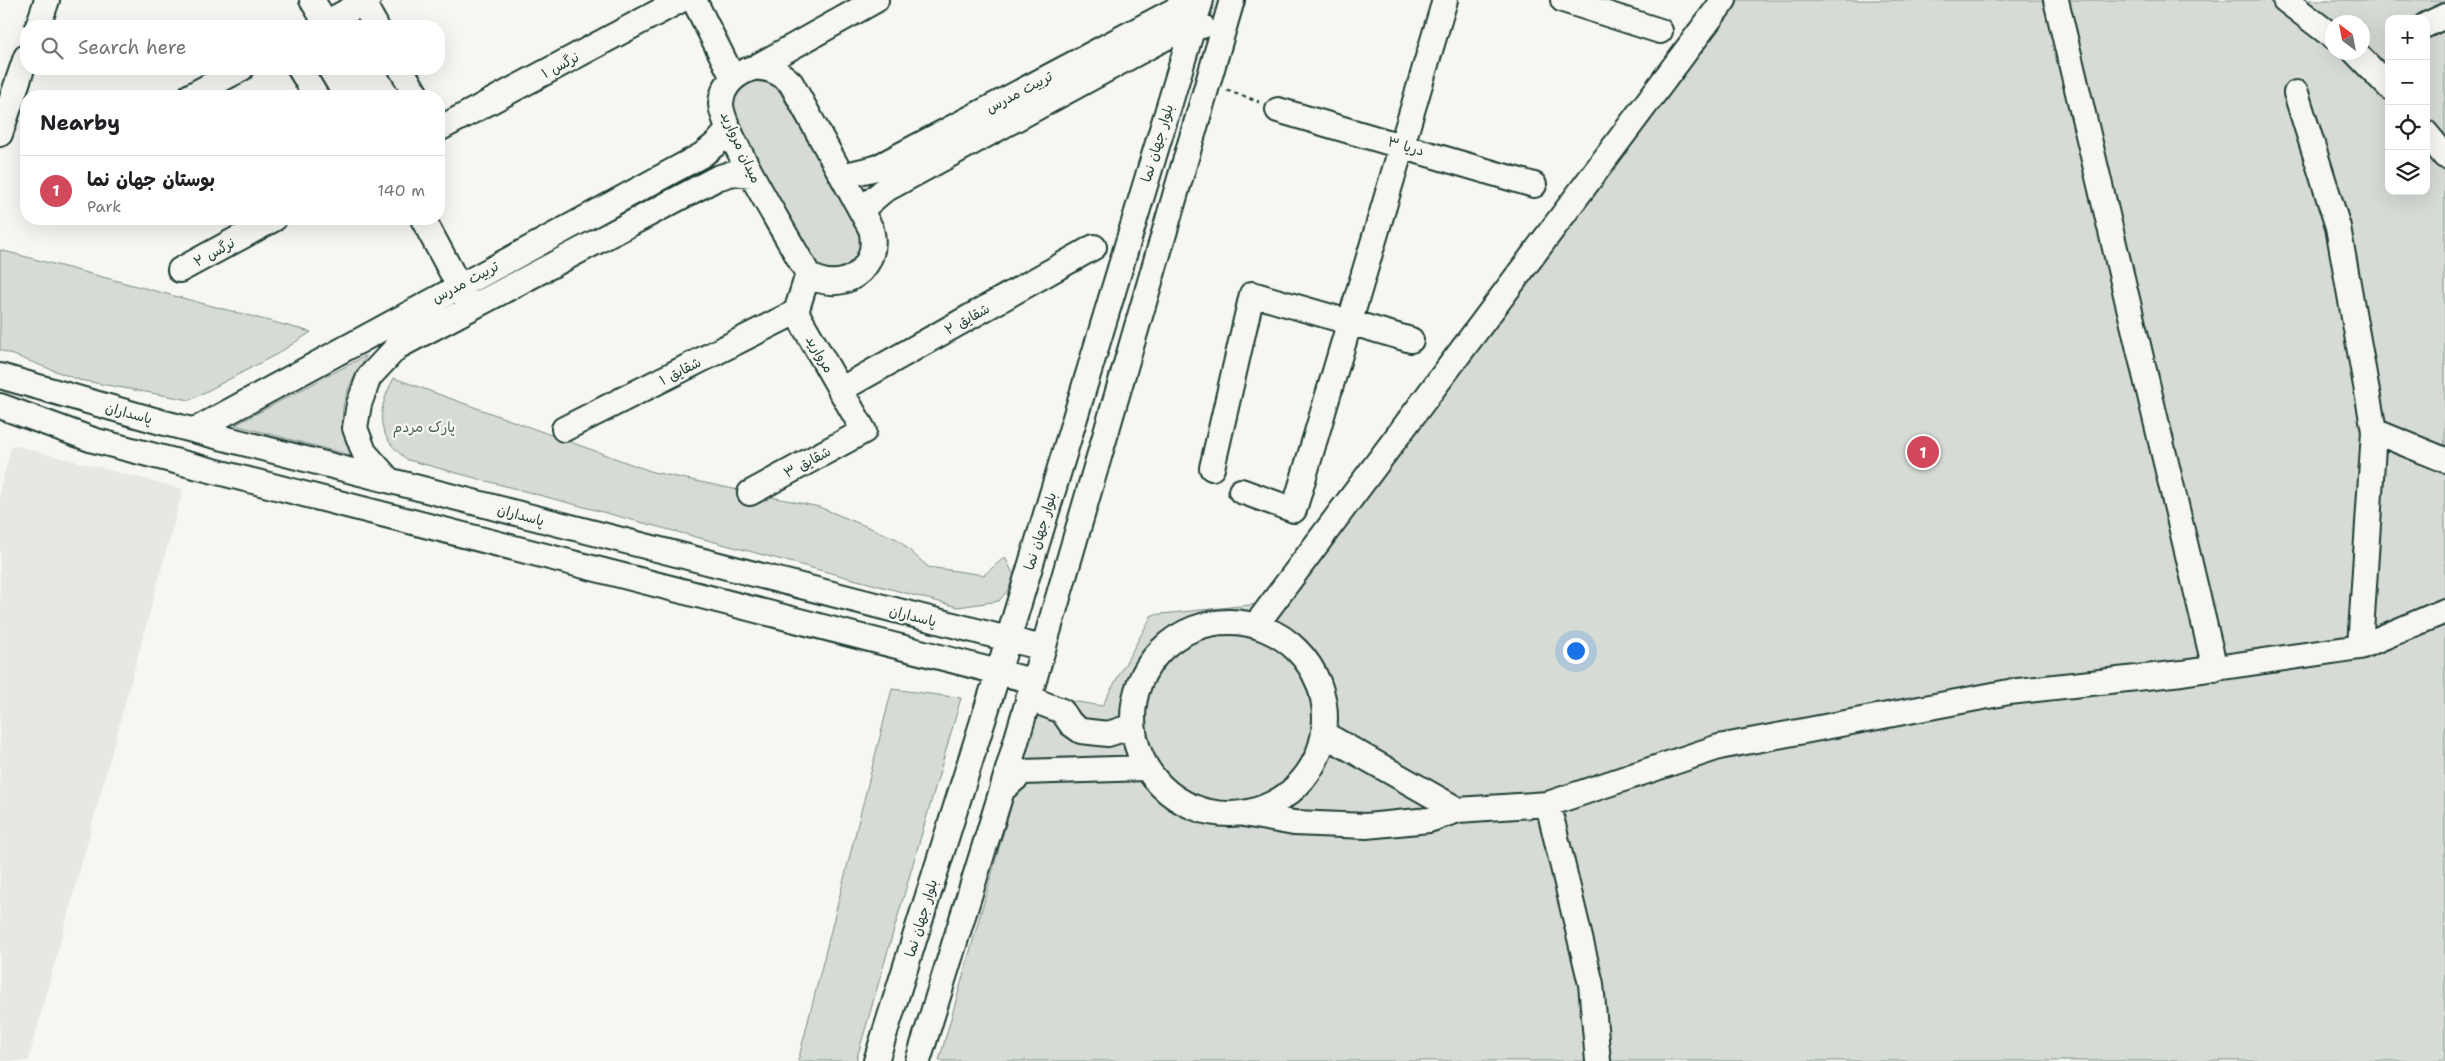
<!DOCTYPE html>
<html lang="en">
<head>
<meta charset="utf-8">
<style>
  :root { --surface:#fff; --page:#f2f2f2; --text:#202124; --muted:#757577; --line:#e0e0e0; --accent:#d1495b }
  body { margin:0; font-family:"Shantell Sans","Playpen Sans Arabic",sans-serif; background:var(--page); color:var(--text) }
  .controls { position:absolute; right:15px; top:15px; display:grid; overflow:hidden; border-radius:10px; box-shadow:0 5px 20px #0002 }
  .controls button { width:45px; height:45px; display:grid; place-items:center; padding:0; border:0; border-bottom:1px solid var(--line); background:var(--surface); color:var(--text); font:25px sans-serif }
  .compass { position:absolute; left:2325px; top:15px; width:45px; height:45px; border-radius:50%; background:var(--surface); box-shadow:0 5px 20px #0002; rotate:328deg }
  .you { position:absolute; left:1575px; top:650px; width:18px; height:18px; margin:-12px; border:4px solid #fff; border-radius:50%; background:#1a73e8; box-shadow:0 0 0 8px #1a73e833 }
  .badge { display:grid; place-items:center; width:32px; height:32px; border-radius:50%; background:var(--accent); color:#fff; font-size:16px; font-weight:700 }
  .pin { position:absolute; translate:-50% -50%; border:2px solid #fff; box-shadow:0 1px 5px #0006 }
  .list { margin:0; padding:0; list-style:none }
  h2 { display:flex; justify-content:space-between; align-items:center; height:65px; margin:0; padding:0 20px; font-size:21px }
  h2 small { font-size:16px; font-weight:400; color:var(--muted) }
  .list li { display:grid; grid-template-columns:32px 1fr auto; gap:15px; align-items:center; box-sizing:border-box; height:70px; padding:0 20px; border-top:1px solid var(--line) }
  .list b { display:block; font-size:19px; white-space:nowrap }
  .list p { margin:0; font-size:16px; white-space:nowrap; color:var(--muted) }
  .list em { font-size:16px; font-style:normal; color:var(--muted) }
  .icon { flex:none; width:28px; height:28px; fill:none; stroke:currentColor; stroke-width:2; stroke-linecap:round; stroke-linejoin:round }
  .map { position:relative; flex:none; width:2445px; height:1061px; overflow:hidden }
  .search { position:absolute; background:var(--surface); box-shadow:0 5px 20px #0002; left:20px; top:20px; width:425px; height:55px; display:flex; align-items:center; gap:12px; box-sizing:border-box; padding:0 18px; border-radius:20px; color:var(--muted); font-size:19px }
  .panel { position:absolute; background:var(--surface); box-shadow:0 5px 20px #0002; left:20px; top:90px; width:425px; height:135px; border-radius:20px }
  .map>svg:first-child { display:block }
  .built { fill:#e6e8e4 }
  .green { fill:#d6dbd6; stroke:#7a8c85; fill-rule:evenodd }
  .lines { fill:none; stroke-linecap:round; stroke-linejoin:round }
  .minor-casing { stroke:#1f3d34; stroke-width:28 }
  .path { stroke:#1f3d34; stroke-width:3; stroke-dasharray:4 4; stroke-linecap:butt }
  .minor { stroke:#f6f6f2; stroke-width:24 }
  .labels { text-anchor:middle; stroke-width:4.5; stroke-linejoin:round; paint-order:stroke }
  .street-label { font-size:14px; fill:#1f3d34; stroke:#f6f6f2 }
  .park-label { font-size:14px; fill:#445d54; stroke:#f6f6f2 }
</style>
</head>
<body>
<div class="map">
<svg width="2445" height="1061" viewBox="0 0 2445 1061">
  <rect width="100%" height="100%" fill="#f6f6f2"/>
  <filter id="ink" filterUnits="userSpaceOnUse"><feTurbulence type="fractalNoise" baseFrequency=".02" numOctaves="2"/><feDisplacementMap in="SourceGraphic" scale="10" xChannelSelector="R" yChannelSelector="G"/><feConvolveMatrix kernelMatrix="1 2 1 2 8 2 1 2 1" color-interpolation-filters="sRGB"/></filter>
  <g filter="url(#ink)">
    <path class="built" d="M 12,445 L 183,489 L 28,1061 L 0,1061 L 0,489 Z"/>
    <path class="green" d="M 1734,0 L 2445,0 L 2445,1061 L 939,1061 L 1042,696 L 1102,706 L 1152,615 L 1288,601 L 1514,303 ZM 2389,19 L 2426,19 L 2426,191 L 2389,191 ZM 2332,22 L 2362,22 L 2362,52 L 2332,52 Z
      M 752,81 L 770,83 L 778,89 L 860,234 C 867,261 833,281 813,262 L 740,128 C 729,106 728,94 752,81 Z
      M 0,250 L 311,332 L 277,354 L 190,400 L 79,380 L 0,350 Z
      M 367,355 C 345,391 332,414 353,456 L 235,425 Z
      M 394,378 L 653,472 L 819,507 L 897,539 L 928,567 L 984,575 L 1005,557 L 1016,580 L 999,601 L 958,607 L 408,460 C 375,436 376,412 394,378 Z
      M 892,689 L 961,698 L 856,1061 L 798,1061 Z"/>
    <g class="lines">
      <g class="minor-casing">
        <path id="minor" d="M 312,0 L 326,23
          M 694,0 L 733,78
          M 1563,0 L 1660,31
          M 2056,0 L 2215,669
          M 2285,0 L 2332,36
          M 363,3 L 376,26
          M 2426,25 L 2445,16
          M 38,26 L 47,0
          M 320,26 L 368,0
          M 2355,52 L 2389,87
          M 756,67 C 771,69 780,72 791,83 L 871,229 C 882,269 840,297 808,274 C 792,244 720,129 721,103 C 723,82 739,72 756,67 Z
          M 756,67 L 876,0
          M 300,69 L 316,96
          M 401,69 L 417,96
          M 2296,93 L 2338,227 L 2374,431 L 2360,647
          M 190,96 L 241,69
          M 1278,110 L 1534,185
          M 439,129 L 681,0
          M 2426,133 L 2445,156
          M 0,134 L 26,57
          M 842,176 L 876,168 L 1194,0
          M 861,210 L 883,191 L 1159,41 L 1194,23 L 1202,26
          M 423,219 L 466,299
          M 180,270 L 274,219
          M 0,376 L 161,422 L 1043,648
          M 840,390 L 1094,247
          M 0,406 L 93,440 L 1033,681
          M 564,429 L 796,312
          M 195,430 L 702,155 L 717,143 L 729,129
          M 2374,431 L 2445,460
          M 1212,468 L 1252,294 L 1411,340
          M 388,479 L 364,452 L 355,428 L 359,404 L 369,377 L 397,347 L 717,178 L 733,173 L 752,175
          M 1241,491 L 1294,510 L 1445,0
          M 750,493 L 864,431 L 796,312 L 808,274
          M1133 718a96 96 0 1 1 192 0a96 96 0 1 1-192 0Z
          M 1256,625 L 1724,0
          M 1028,698 L 1062,711 L 1071,724 L 1081,731 L 1108,734 L 1133,726
          M 1324,734 L 1458,810
          M 1002,790 L 1023,772 L 1146,768
          M 1548,804 L 1591,984 L 1598,1061
          M 1244,814 L 1294,823 L 1366,826 L 1429,820 L 1458,810 L 1548,804 L 1719,747 L 2009,692 L 2182,673 L 2360,647 L 2445,611
          M 876,1061 L 998,673 L 1201,0
          M 918,1061 L 1002,790 L 1232,0"/>
      </g>
      <path class="path" d="M 1227,90 L 1259,102"/>
      <use href="#minor" class="minor"/>
    </g>
  </g>
  <g class="labels">
    <g class="street-label">
      <text transform="translate(560 65) rotate(-28)" y="5">نرگس ۱</text>
      <text transform="translate(1019 92) rotate(-28)" y="5">تربیت مدرس</text>
      <text transform="translate(1157 143) rotate(-73)" y="5">بلوار جهان نما</text>
      <text transform="translate(1406 146) rotate(16)" y="5">دریا ۳</text>
      <text transform="translate(741 147) rotate(65)" y="5">میدان مروارید</text>
      <text transform="translate(214 252) rotate(-29)" y="5">نرگس ۲</text>
      <text transform="translate(465 282) rotate(-28)" y="5">تربیت مدرس</text>
      <text transform="translate(967 319) rotate(-29)" y="5">شقایق ۲</text>
      <text transform="translate(820 354) rotate(60)" y="5">مروارید</text>
      <text transform="translate(680 371) rotate(-27)" y="5">شقایق ۱</text>
      <text transform="translate(129 413) rotate(15)" y="5">پاسداران</text>
      <text transform="translate(807 462) rotate(-28)" y="5">شقایق ۳</text>
      <text transform="translate(521 515) rotate(15)" y="5">پاسداران</text>
      <text transform="translate(1040 531) rotate(-73)" y="5">بلوار جهان نما</text>
      <text transform="translate(913 616) rotate(14)" y="5">پاسداران</text>
      <text transform="translate(921 918) rotate(-73)" y="5">بلوار جهان نما</text>
    </g>
    <g class="park-label">
      <text x="424" y="432">پارک مردم</text>
    </g>
  </g>
</svg>
<div class="controls">
<button>+</button>
<button>−</button>
<button><svg class="icon" aria-label="locate" viewBox="0 0 24 24"><circle cx="12" cy="12" r="6"/><path d="M12 2v4M12 18v4M2 12h4M18 12h4"/></svg></button>
<button><svg class="icon" aria-label="layers" viewBox="0 0 24 24"><path d="M12 4l9 5-9 5-9-5zM3 14l9 5 9-5"/></svg></button>
</div>
<svg class="compass" viewBox="-18 -18 36 36"><path d="M0-13l5 13h-10z" fill="#e53935"/><path d="M0 13l5-13h-10z" fill="#757577"/></svg>
<div class="you"></div>
<div class="pin badge" style="left:1923px;top:452px">1</div>
<div class="search"><svg class="icon" aria-label="search" viewBox="0 0 24 24"><circle cx="10" cy="10" r="6"/><path d="M15 15l6 6"/></svg>Search here</div>
<section class="panel">
<h2>Nearby<small></small></h2>
<ul class="list">
<li><span class="badge">1</span><div><b>بوستان جهان نما</b><p>Park</p></div><em>140 m</em></li>
</ul>
</section>
</div>
</body>
</html>
